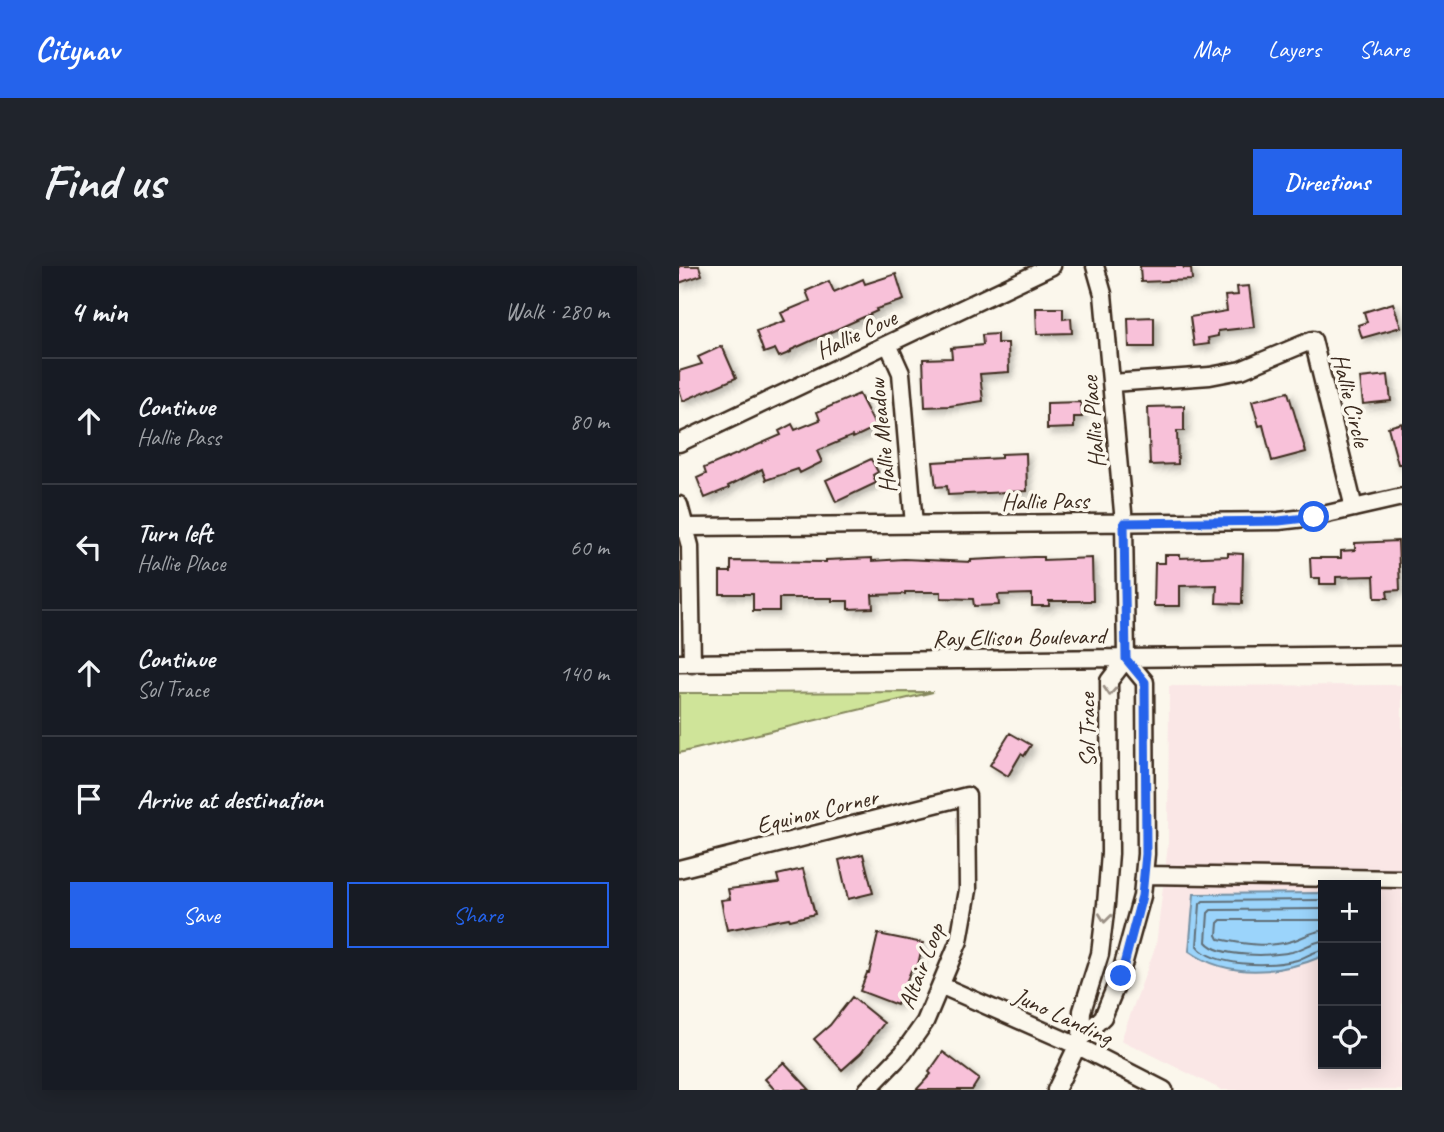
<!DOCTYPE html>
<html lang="en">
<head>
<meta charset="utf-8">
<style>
  :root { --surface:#171b24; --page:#20242c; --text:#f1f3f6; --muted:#9ea1a6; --line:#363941; --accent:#2563eb }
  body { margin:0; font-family:Caveat,sans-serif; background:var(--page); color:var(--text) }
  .controls { position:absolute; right:21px; bottom:21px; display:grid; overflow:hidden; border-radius:0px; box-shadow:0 4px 18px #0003 }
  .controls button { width:63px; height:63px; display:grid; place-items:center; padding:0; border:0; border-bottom:2px solid var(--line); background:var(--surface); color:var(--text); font:35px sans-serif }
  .stop { position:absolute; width:21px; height:21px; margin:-16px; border:5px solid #2563eb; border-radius:50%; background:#fff }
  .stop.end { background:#2563eb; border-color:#fff; box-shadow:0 2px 7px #0008 }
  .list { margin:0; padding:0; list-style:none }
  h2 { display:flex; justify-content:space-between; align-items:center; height:91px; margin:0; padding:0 28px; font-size:30px }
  h2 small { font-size:23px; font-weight:400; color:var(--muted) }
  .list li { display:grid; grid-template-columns:46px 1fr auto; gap:21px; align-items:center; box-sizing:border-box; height:126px; padding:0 28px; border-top:2px solid var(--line) }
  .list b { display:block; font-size:26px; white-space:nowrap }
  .list p { margin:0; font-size:23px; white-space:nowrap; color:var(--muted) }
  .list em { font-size:23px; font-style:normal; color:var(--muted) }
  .actions { display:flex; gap:14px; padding:21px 28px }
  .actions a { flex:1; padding:16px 0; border:2px solid var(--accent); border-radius:0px; text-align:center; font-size:24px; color:var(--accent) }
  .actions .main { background:var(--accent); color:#fff }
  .icon { flex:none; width:38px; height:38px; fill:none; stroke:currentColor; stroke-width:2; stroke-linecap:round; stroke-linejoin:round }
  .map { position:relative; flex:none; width:723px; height:824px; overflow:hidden; border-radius:0px }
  header { display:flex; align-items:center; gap:42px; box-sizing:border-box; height:98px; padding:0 35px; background:var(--accent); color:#fff }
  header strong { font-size:33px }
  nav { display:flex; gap:38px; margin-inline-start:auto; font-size:24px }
  .intro { display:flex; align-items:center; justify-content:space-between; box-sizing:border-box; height:168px; padding:0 42px }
  h1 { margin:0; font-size:49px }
  .button { padding:18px 32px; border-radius:0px; background:var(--accent); color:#fff; font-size:24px; font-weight:700 }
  main { display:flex; gap:42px; padding:0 42px }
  aside { flex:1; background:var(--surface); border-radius:0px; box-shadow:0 4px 18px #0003 }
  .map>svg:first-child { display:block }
  .built { fill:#fae7e6; fill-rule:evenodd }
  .green { fill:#cfe499; stroke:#85875c; stroke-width:2 }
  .water { fill:#9bd4fb; stroke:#7590a3; stroke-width:2 }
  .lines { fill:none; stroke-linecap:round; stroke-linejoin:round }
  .shore { stroke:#616e76; stroke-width:2 }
  .building { fill:#f8c1d9; stroke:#3b2a1e; stroke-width:2; filter:url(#shadow) }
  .minor-casing { stroke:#3b2a1e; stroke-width:21 }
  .minor { stroke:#fbf7ec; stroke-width:16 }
  .oneway { stroke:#9b9085 }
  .route { stroke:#2563eb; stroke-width:9 }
  .labels { text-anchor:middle; stroke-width:7; stroke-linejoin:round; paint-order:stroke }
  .street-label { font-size:24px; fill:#3b2a1e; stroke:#fbf7ec }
</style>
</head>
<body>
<header>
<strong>Citynav</strong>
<nav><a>Map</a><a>Layers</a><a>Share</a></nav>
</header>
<div class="intro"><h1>Find us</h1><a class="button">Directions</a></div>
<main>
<aside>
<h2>4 min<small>Walk · 280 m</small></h2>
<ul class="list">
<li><svg class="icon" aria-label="ahead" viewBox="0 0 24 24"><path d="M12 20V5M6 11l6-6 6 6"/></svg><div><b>Continue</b><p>Hallie Pass</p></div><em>80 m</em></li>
<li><svg class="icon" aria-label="left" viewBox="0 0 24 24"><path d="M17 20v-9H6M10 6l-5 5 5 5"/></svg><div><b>Turn left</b><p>Hallie Place</p></div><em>60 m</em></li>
<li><svg class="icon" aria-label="ahead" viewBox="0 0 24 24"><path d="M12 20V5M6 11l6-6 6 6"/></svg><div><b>Continue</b><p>Sol Trace</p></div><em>140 m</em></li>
<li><svg class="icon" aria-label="arrive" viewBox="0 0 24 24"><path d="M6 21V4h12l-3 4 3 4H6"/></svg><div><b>Arrive at destination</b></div></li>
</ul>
<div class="actions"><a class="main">Save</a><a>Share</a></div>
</aside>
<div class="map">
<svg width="723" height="824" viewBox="0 0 723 824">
  <defs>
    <filter id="shadow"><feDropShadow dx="4" dy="4" stdDeviation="3.5" flood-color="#0004"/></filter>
  </defs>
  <rect width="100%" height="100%" fill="#fbf7ec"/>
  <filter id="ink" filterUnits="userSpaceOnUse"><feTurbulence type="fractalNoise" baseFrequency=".0143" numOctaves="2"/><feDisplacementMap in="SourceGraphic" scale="14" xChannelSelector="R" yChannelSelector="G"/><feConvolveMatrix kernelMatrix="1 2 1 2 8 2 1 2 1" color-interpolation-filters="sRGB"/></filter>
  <g filter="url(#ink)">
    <path class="built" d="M 723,419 L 723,824 L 543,824 L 442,774 L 477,679 L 489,579 L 490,420 ZM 644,619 L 697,619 L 697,798 L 644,798 Z"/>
    <path class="green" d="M 254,426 L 0,487 L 0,427 Z"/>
    <path class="water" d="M 644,627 L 644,690 C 602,708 549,713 510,685 L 515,628 Z"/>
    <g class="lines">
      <path class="shore" d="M 644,634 L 524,635 L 521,638 L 518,680 C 534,701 594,701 618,694 C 627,691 635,685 644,684
        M 644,643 L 532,644 L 529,647 L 527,676 C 540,692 593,690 613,686 C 624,683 633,676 644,675
        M 644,654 L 542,654 L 539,657 L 538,669 L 540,673 C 564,678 589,682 613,675 C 624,672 632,665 644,665"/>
    </g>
    <path class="building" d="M 0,0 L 20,0 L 23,9 L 0,17 Z
      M 461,0 L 504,0 L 505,2 L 512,2 L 513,14 L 462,16 Z
      M 217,8 L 225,34 L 197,43 L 198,45 L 112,84 L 112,86 L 100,91 L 96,83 L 85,87 L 77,65 L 106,55 L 102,47 L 131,35 L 127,25 L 150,15 L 155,26 L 184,13 L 186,18 Z
      M 570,20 L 575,61 L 539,65 L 539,70 L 529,72 L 530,78 L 515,80 L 511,51 L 548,45 L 546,30 L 559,29 L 558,21 Z
      M 714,37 L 722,61 L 683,72 L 679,59 L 688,56 L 685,46 Z
      M 357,42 L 384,42 L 384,53 L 392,52 L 393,67 L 358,68 Z
      M 475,51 L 475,81 L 450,81 L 449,52 Z
      M 318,68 L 318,77 L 329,77 L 330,106 L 301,108 L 304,135 L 271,140 L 246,141 L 244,93 L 273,92 L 272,82 L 304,79 L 303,69 Z
      M 43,80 L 57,112 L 4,135 L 0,123 L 0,105 L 23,98 L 19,91 Z
      M 709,109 L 712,135 L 684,138 L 681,112 Z
      M 609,126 L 627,186 L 593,195 L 584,159 L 580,160 L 573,135 Z
      M 180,128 L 197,161 L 174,172 L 173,170 L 138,185 L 143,196 L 121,207 L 119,203 L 87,214 L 83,203 L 49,220 L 50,222 L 26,232 L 18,212 L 27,208 L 25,202 L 102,169 L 100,165 L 113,158 L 116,164 L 141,154 L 138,146 Z
      M 402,136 L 403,151 L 395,151 L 395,162 L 368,163 L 368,137 Z
      M 505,140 L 505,165 L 498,165 L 499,198 L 471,199 L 469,141 Z
      M 723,157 L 723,198 L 719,198 L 709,161 Z
      M 347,187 L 348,225 L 269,229 L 268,220 L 257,221 L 254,196 L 322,192 L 322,188 Z
      M 192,193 L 199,206 L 194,209 L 197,217 L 157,236 L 147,214 Z
      M 719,275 L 721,324 L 708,325 L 709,332 L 696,332 L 695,310 L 657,311 L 657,318 L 641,318 L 641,312 L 632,312 L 631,292 L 662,292 L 662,285 L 676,284 L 676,277 Z
      M 549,287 L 564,288 L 563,338 L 537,337 L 538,319 L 501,320 L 501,340 L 475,340 L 476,297 L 486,297 L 486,289 L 501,289 L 501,292 L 549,290 Z
      M 354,291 L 364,291 L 364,294 L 413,292 L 414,335 L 370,335 L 370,340 L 353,340 L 353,328 L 319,329 L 320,339 L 295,340 L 294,333 L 262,332 L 262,326 L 226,326 L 226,328 L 193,329 L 194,342 L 169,343 L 169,335 L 153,335 L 153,332 L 100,332 L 100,345 L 74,345 L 74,328 L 41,328 L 41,306 L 52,306 L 52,295 L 147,296 L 147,294 L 193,292 L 193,295 L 225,293 L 292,296 L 292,294 Z
      M 331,467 L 352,479 L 345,490 L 342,488 L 329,510 L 311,499 Z
      M 184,588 L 194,627 L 169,633 L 160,594 Z
      M 124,603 L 136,648 L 111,654 L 110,652 L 48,664 L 42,634 L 51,633 L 49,623 L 100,617 L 98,609 Z
      M 199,668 L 244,677 L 238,703 L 233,702 L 218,739 L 181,725 L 188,707 L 190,707 Z
      M 173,731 L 205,757 L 182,787 L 163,804 L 135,773 L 151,759 Z
      M 264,786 L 300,813 L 293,824 L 237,824 L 252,808 L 250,806 Z
      M 105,796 L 131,824 L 96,824 L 86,813 Z"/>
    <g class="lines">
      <g class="minor-casing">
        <path id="minor" d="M 416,0 L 424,28 L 445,257 L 447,393
          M 209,78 L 222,107 L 235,259
          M 433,117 L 531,110 L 562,104 L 634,74 L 675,242
          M 0,177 L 373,0
          M 0,239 L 11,280 L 13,398
          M 8,261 L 600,255 L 635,251 L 723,231
          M 0,397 L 723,389
          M 0,603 L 288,530 L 289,624 L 280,675 L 246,756 L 224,787 L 188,824
          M 465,609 L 723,613
          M 263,720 L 399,780 L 485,824
          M 377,824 L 402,772 L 424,751 L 441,710 L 463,630 L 467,588 L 466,416 L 447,393 L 430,415 L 431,587 L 427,638 L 421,688 L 403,745 L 402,772"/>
      </g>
      <use href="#minor" class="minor"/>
    </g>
    <defs><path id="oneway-chevron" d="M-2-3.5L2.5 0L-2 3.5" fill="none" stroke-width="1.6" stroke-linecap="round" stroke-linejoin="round" transform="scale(1.75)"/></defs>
    <g class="oneway">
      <use href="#oneway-chevron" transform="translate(431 425) rotate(93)"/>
      <use href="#oneway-chevron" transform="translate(426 652) rotate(97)"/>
    </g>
  </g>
  <g class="lines" filter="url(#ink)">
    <path class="route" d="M 442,710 L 463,630 L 467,588 L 466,416 L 447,393 L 445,257 L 600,255 L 635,251"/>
  </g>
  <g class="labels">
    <g class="street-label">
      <text transform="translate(177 68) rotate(-25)" y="8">Hallie Cove</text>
      <text transform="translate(672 134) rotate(76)" y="8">Hallie Circle</text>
      <text transform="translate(414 156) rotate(-95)" y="8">Hallie Place</text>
      <text transform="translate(203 170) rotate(-96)" y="8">Hallie Meadow</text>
      <text transform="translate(366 235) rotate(-1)" y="8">Hallie Pass</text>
      <text transform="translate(340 371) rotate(-1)" y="8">Ray Ellison Boulevard</text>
      <text transform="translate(408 464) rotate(-91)" y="8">Sol Trace</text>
      <text transform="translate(138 545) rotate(-14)" y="8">Equinox Corner</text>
      <text transform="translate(242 700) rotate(-69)" y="8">Altair Loop</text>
      <text transform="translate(384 750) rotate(25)" y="8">Juno Landing</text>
    </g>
  </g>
</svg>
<div class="controls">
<button>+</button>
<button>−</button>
<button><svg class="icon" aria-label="locate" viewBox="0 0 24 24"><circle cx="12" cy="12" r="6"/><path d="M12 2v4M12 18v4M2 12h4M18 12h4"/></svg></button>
</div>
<div class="stop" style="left:635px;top:251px"></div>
<div class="stop end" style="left:442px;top:710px"></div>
</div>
</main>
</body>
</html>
